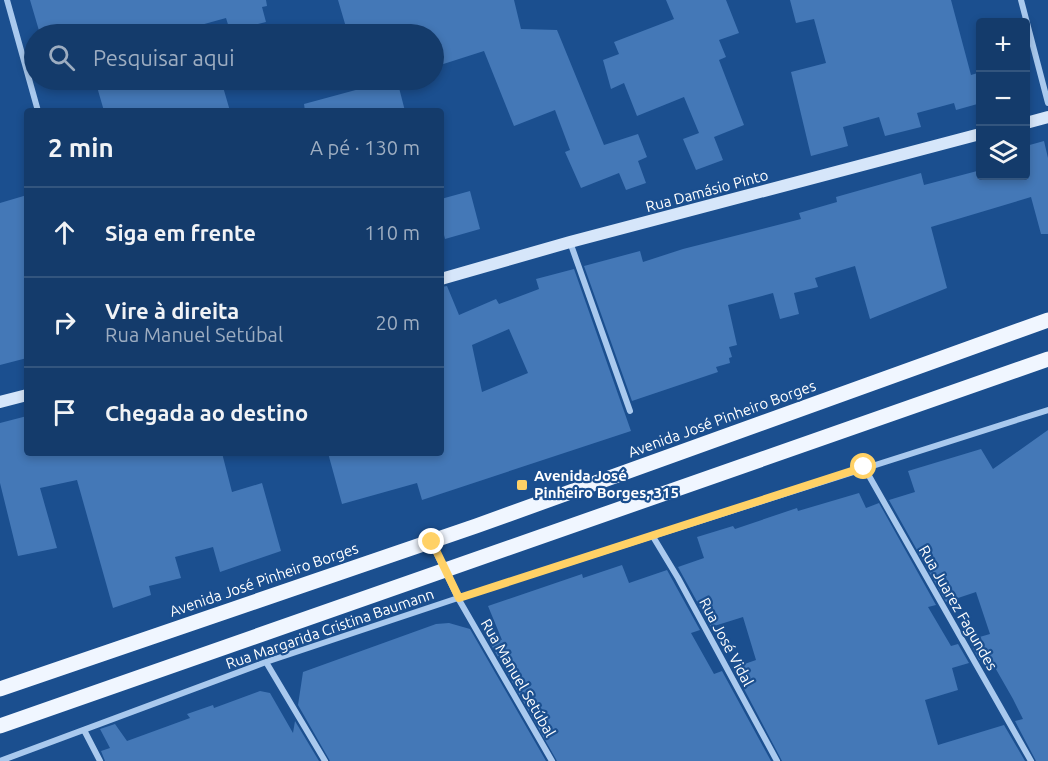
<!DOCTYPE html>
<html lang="pt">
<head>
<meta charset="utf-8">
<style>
  :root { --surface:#143b6b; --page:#214673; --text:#f1f3f6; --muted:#9dadc1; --line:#33557e }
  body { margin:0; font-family:Ubuntu,sans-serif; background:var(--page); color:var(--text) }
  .controls { position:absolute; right:18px; top:18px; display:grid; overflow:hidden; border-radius:6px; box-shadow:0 3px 9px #0003 }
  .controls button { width:54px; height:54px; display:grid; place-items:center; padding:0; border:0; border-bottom:2px solid var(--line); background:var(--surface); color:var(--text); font:30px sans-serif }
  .stop { position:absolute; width:18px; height:18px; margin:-14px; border:4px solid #ffd166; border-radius:50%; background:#fff }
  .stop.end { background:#ffd166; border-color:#fff; box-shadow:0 2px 6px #0008 }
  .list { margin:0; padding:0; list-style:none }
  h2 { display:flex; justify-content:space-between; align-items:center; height:78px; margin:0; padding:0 24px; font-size:26px }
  h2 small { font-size:20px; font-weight:400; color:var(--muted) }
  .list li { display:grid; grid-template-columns:39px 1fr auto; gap:18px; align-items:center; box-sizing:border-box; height:90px; padding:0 24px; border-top:2px solid var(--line) }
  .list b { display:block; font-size:22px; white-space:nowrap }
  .list p { margin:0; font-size:20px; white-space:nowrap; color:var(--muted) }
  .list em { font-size:20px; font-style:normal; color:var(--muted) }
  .icon { flex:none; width:33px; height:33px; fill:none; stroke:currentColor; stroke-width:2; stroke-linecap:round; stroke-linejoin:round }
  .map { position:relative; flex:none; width:1048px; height:761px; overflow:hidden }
  .search { position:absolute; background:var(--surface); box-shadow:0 3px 9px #0003; left:24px; top:24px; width:420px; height:66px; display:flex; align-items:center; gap:15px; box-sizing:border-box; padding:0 21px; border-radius:33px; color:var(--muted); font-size:22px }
  .panel { position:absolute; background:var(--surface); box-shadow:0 3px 9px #0003; left:24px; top:108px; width:420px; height:348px; border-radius:6px }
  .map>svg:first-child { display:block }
  .building { fill:#4478b7; fill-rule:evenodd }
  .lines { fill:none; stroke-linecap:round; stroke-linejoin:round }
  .street { stroke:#a9c9ee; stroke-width:6 }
  .secondary { stroke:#d6e6fa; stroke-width:12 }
  .primary { stroke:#f0f6ff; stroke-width:15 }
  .route { stroke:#ffd166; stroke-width:8 }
  .poi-dot { fill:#ffd166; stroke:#1b4f8f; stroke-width:2 }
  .labels { text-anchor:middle; stroke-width:4.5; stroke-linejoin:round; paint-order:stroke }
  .street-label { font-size:15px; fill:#fff; stroke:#1b4f8f }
  .poi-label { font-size:15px; font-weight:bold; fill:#fff; stroke:#1b4f8f; text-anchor:start }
</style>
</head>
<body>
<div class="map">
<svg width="1048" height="761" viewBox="0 0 1048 761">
  <rect width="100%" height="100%" fill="#1b4f8f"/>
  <path class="building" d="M 30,0 L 266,0 L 267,6 L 262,7 L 266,22 L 230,31 L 226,18 L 190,28 L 191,34 L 40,34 Z
    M 338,0 L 514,0 L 521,29 L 557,30 L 604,145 L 638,134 L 647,157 L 638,161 L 646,183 L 626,190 L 619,173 L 581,188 L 565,152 L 570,150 L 555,110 L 514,126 L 484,51 L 434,67 L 434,34 L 348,34 Z
    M 666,0 L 726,0 L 739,33 L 719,40 L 726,57 L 719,60 L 744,125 L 714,137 L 723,160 L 696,170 L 683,139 L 699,133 L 684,97 L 637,116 L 624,83 L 611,89 L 603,60 L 619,54 L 614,42 L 674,19 Z
    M 790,0 L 951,0 L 971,75 L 981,72 L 981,103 L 956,110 L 954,103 L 917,113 L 921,127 L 885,136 L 879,117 L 843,127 L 848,146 L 811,156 L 791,72 L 826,63 L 814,19 L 796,23 Z
    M 95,80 L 221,80 L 230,111 L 104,111 Z
    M 361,80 L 397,80 L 405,111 L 305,111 L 304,104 L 363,88 Z
    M 1044,141 L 1048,158 L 1048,234 L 1041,234 L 1031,197 L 931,227 L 947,288 L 870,319 L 855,266 L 815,278 L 818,287 L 794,293 L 799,314 L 780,319 L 773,293 L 728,305 L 737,345 L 729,347 L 732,357 L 729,358 L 730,363 L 716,367 L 718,372 L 632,401 L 584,266 L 640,251 L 643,262 L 683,249 L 801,219 L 799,213 L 837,202 L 836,197 L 921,173 L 924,185 L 981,170 L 981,176 L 1026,176 L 1026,146 Z
    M 470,191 L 480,229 L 445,239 L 441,223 L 441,199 Z
    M 27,195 L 27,358 L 0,365 L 0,203 Z
    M 574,269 L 631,431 L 422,500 L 417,483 L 342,504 L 328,453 L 441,453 L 441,287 L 447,286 L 459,315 L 496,299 L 499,304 L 539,289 L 536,279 ZM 509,329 L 528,373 L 482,392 L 472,345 Z
    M 27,416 L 27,453 L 222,453 L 232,492 L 262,483 L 281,551 L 220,572 L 213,547 L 175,557 L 181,578 L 149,586 L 151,595 L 113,608 L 77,480 L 40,488 L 57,548 L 18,556 L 0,483 L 0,423 Z
    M 1048,430 L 1048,761 L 1036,761 L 1015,721 L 1023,719 L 1013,699 L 989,657 L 979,660 L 969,640 L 990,634 L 976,592 L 946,602 L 889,500 L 915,492 L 908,471 L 981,449 L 993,469 Z
    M 859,493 L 866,508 L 879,503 L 936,605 L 928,607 L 951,646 L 958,644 L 969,663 L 952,668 L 958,690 L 925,700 L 938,745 L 1004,725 L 1025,761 L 782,761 L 733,668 L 756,660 L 743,617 L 711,627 L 678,567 L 704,558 L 697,537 L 733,526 L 735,529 L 797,508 L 798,511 Z
    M 622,565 L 629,583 L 667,570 L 700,630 L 691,633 L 714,674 L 722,671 L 771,761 L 557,761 L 485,634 L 502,640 L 488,606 L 582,574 L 583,578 Z
    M 449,623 L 470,629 L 546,761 L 330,761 L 298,705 L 303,672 L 436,624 Z
    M 260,691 L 270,693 L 293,733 L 295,721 L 319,761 L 105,761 L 101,751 L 110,748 L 100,729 L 115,724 L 127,741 L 190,718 L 187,714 L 213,705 L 214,708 Z"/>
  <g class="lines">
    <path class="street" d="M 7,0 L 38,111
      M 1021,0 L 1048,103
      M 570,242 L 630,411
      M 864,467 L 1031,761
      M 652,535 L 678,578 L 777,761
      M 431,542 L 458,598 L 552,761
      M 266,662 L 325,761
      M 84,730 L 100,761
      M 0,761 L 266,662 L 458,598 L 1048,410"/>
    <path class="secondary" d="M 1026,123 L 1048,117
      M 441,279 L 570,242 L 980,134
      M 0,402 L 27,395"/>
    <path class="primary" d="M 0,689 L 476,526 L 1048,320
      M 0,726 L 1048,359"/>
  </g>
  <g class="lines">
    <path class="route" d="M 432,542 L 459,598 L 864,467"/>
  </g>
  <rect class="poi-dot" x="516" y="479" width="12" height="12" rx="3"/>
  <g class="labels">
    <g class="street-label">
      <text transform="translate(707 191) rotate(-15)" y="5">Rua Damásio Pinto</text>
      <text transform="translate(722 419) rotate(-20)" y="5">Avenida José Pinheiro Borges</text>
      <text transform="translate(264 580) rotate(-19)" y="5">Avenida José Pinheiro Borges</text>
      <text transform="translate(958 608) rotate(60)" y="5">Rua Juarez Fagundes</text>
      <text transform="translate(330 629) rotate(-19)" y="5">Rua Margarida Cristina Baumann</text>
      <text transform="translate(726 642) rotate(62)" y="5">Rua José Vidal</text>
      <text transform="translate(518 678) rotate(60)" y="5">Rua Manuel Setúbal</text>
    </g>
    <g class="poi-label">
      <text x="534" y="481">Avenida José<tspan x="534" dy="17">Pinheiro Borges, 315</tspan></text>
    </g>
  </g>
</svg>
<div class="controls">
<button>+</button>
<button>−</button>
<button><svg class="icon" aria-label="layers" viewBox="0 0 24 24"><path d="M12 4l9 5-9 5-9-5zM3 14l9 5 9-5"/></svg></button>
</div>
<div class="stop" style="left:864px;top:467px"></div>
<div class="stop end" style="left:432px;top:542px"></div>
<div class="search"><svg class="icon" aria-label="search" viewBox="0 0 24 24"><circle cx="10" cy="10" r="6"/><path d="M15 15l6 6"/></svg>Pesquisar aqui</div>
<section class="panel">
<h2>2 min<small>A pé · 130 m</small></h2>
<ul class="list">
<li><svg class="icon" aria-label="ahead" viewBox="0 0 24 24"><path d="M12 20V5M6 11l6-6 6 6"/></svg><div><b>Siga em frente</b></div><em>110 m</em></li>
<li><svg class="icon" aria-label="right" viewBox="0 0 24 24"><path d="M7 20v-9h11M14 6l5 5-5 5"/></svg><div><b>Vire à direita</b><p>Rua Manuel Setúbal</p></div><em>20 m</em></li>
<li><svg class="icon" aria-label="arrive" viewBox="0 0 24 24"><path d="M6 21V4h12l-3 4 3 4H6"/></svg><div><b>Chegada ao destino</b></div></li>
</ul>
</section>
</div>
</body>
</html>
